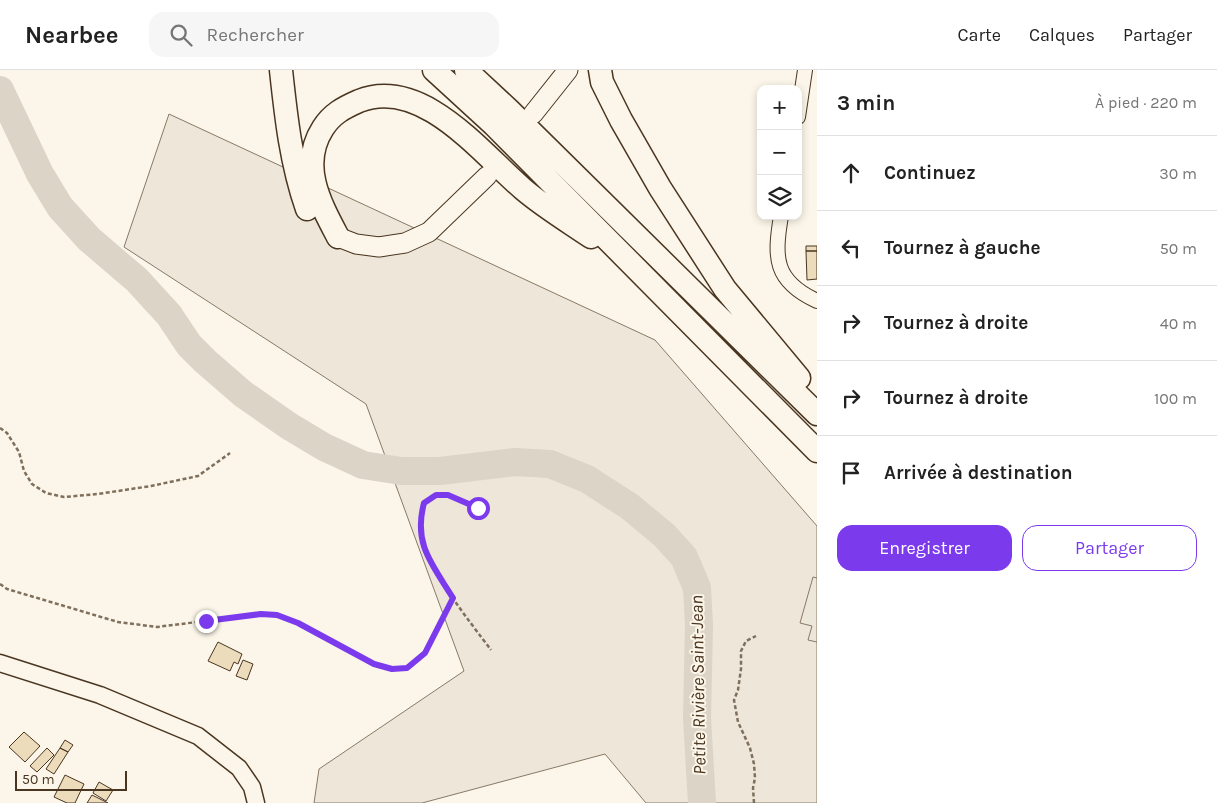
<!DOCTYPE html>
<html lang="fr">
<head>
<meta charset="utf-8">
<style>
  :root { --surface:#fff; --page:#f6f6f6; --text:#222; --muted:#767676; --line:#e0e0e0; --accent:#7c3aed }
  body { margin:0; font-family:Karla,sans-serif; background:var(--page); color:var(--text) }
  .controls { position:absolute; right:15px; top:15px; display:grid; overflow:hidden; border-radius:10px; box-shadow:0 2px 8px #0003 }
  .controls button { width:45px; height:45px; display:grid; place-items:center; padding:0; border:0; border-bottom:1px solid var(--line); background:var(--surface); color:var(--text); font:25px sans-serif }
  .scale { position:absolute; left:15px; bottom:12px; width:112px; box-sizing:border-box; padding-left:5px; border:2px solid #4a3520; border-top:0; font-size:14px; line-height:18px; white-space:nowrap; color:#4a3520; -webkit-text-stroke:4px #fbf6e9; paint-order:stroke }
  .stop { position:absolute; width:15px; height:15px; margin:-11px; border:4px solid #7c3aed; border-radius:50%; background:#fff }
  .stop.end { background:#7c3aed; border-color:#fff; box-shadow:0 1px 5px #0008 }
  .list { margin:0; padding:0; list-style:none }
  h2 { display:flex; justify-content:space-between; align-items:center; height:65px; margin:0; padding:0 20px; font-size:21px }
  h2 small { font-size:16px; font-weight:400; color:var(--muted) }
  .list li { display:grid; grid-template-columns:32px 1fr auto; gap:15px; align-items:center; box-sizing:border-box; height:75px; padding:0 20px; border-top:1px solid var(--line) }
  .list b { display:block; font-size:19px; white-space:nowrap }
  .list em { font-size:16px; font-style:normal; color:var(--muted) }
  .actions { display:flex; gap:10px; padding:15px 20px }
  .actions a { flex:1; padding:11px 0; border:1px solid var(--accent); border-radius:15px; text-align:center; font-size:18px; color:var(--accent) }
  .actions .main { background:var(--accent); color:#fff }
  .icon { flex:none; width:28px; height:28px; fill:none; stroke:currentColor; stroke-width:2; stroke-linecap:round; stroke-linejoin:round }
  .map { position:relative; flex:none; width:817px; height:733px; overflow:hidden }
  header { display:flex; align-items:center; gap:30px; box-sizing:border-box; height:70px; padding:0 25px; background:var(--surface); border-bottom:1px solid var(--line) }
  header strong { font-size:24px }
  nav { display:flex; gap:28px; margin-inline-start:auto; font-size:18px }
  .search { width:350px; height:45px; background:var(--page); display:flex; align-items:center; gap:12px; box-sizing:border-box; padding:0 18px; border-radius:15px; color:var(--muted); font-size:19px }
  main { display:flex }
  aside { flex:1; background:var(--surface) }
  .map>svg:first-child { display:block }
  .green { fill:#ede6d9; stroke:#887966 }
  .parking { fill:#ede7d9; stroke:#887966 }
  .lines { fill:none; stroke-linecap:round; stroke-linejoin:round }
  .river { stroke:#dcd4c6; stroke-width:28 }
  .building { fill:#ecdcbc; stroke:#4a3520 }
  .minor-casing { stroke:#4a3520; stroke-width:16 }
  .tertiary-casing { stroke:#4a3520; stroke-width:19 }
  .secondary-casing { stroke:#4a3520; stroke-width:21 }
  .trunk-casing { stroke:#4a3520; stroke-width:25 }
  .path { stroke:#7f6f5c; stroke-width:2.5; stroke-dasharray:4 2.5; stroke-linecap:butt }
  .minor { stroke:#fbf6e9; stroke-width:14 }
  .tertiary { stroke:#fbf6e9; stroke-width:16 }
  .secondary { stroke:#fbf6e9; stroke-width:19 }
  .trunk { stroke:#fbf6e9; stroke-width:22 }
  .route { stroke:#7c3aed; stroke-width:6 }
  .labels { text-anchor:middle; stroke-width:4; stroke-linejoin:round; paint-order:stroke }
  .water-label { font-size:18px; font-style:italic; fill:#4a3520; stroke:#fbf6e9 }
</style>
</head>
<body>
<header>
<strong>Nearbee</strong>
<div class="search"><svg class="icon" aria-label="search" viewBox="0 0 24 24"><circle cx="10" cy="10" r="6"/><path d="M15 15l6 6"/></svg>Rechercher</div>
<nav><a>Carte</a><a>Calques</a><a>Partager</a></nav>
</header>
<main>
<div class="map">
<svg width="817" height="733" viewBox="0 0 817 733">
  <rect width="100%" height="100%" fill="#fbf6e9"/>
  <path class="green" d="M 169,44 L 655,270 L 817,456 L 817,733 L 646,733 L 605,684 L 422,733 L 314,733 L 319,699 L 464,601 L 366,334 L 124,177 Z"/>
  <path class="parking" d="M 813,507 L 817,508 L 817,572 L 808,570 L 812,556 L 800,553 Z"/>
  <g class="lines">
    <path class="river" d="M 0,20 L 40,104 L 60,137 L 89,169 L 137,210 L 169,245 L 189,275 L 205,291 L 243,324 L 289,356 L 324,377 L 363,395 L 401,401 L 440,401 L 515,392 L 550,394 L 587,409 L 629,436 L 664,465 L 684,487 L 697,518 L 699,555 L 697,648 L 702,733"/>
  </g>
  <path class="building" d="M 806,176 L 817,176 L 817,181 L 806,181 Z
    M 806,181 L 817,181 L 817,209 L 807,210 Z
    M 218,572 L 242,584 L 238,594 L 234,592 L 230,601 L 208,591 Z
    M 243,590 L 253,594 L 247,610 L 236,606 Z
    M 24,662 L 40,676 L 25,692 L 9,677 Z
    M 65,670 L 73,675 L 68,682 L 60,678 Z
    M 47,678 L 54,685 L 37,702 L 30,696 Z
    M 60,678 L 68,682 L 54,704 L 46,699 Z
    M 65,705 L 84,714 L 75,733 L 67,733 L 54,727 Z
    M 99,712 L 113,720 L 106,731 L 93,723 Z
    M 92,725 L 108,733 L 87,733 Z"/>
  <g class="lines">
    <g class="minor-casing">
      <path id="minor" d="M 798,47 L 805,0
        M 781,146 C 774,188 774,211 817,231"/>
    </g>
    <g class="tertiary-casing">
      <path id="tertiary" d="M 0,593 L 100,625 L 198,666 L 239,698 L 252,717 L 256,733"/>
    </g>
    <g class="secondary-casing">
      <path id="secondary" d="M 533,44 L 568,0
        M 338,167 L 356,174 L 379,177 L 405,173 L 429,162 L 487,106"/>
    </g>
    <g class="trunk-casing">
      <path id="trunk" d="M 281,0 C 286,47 291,93 307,139
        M 434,0 L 494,55 L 817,381
        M 466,0 L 509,40 L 817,344
        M 600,0 L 602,12 L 621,50 L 660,118 L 725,219 L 799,308
        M 338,167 C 320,133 299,95 323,58 C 332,44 343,38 359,31 C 422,6 481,83 523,119 C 544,137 569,152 591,167"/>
    </g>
    <path class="path" d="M 0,358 L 7,363 L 19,382 L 24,401 L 32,414 L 46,423 L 64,427 L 98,424 L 151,416 L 198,406 L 230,383
      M 479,438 L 448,425 L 436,425 L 424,433 C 421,443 419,453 420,464 C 424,495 471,553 491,580
      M 0,514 L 7,519 L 118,552 L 157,557 L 261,544 L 277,545 L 298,553 L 374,594 L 392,599 L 407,598 L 425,583 L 453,528
      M 754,733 L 753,718 L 755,708 L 754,694 L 750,678 L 738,652 L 734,630 L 738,620 L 741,599 L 741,581 L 746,571 L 756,566"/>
    <use href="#minor" class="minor"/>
    <use href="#tertiary" class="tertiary"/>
    <use href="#secondary" class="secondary"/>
    <use href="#trunk" class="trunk"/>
  </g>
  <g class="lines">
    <path class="route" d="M 206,551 L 261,544 L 277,545 L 298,553 L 374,594 L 392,599 L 407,598 L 425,583 L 453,528 C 432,494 413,474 424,433 L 436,425 L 448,425 L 478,438"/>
  </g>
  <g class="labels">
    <g class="water-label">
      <text transform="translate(698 615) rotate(-91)" y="6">Petite Rivière Saint-Jean</text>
    </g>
  </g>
</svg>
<div class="controls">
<button>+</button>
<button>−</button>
<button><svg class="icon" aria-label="layers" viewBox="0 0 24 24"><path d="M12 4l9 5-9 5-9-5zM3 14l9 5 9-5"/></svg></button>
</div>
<div class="scale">50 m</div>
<div class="stop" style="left:478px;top:438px"></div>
<div class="stop end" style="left:206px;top:551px"></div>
</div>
<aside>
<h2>3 min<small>À pied · 220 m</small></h2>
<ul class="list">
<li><svg class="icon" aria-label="ahead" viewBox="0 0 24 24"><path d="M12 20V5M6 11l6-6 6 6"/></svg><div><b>Continuez</b></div><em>30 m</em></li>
<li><svg class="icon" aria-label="left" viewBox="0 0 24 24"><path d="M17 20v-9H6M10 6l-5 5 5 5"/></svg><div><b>Tournez à gauche</b></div><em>50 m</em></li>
<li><svg class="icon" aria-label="right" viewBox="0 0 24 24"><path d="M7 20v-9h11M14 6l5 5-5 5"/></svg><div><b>Tournez à droite</b></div><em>40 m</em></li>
<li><svg class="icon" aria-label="right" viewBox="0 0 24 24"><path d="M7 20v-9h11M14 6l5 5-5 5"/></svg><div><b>Tournez à droite</b></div><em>100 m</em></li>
<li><svg class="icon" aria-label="arrive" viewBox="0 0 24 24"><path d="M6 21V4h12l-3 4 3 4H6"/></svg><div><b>Arrivée à destination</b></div></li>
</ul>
<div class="actions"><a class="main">Enregistrer</a><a>Partager</a></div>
</aside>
</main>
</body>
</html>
